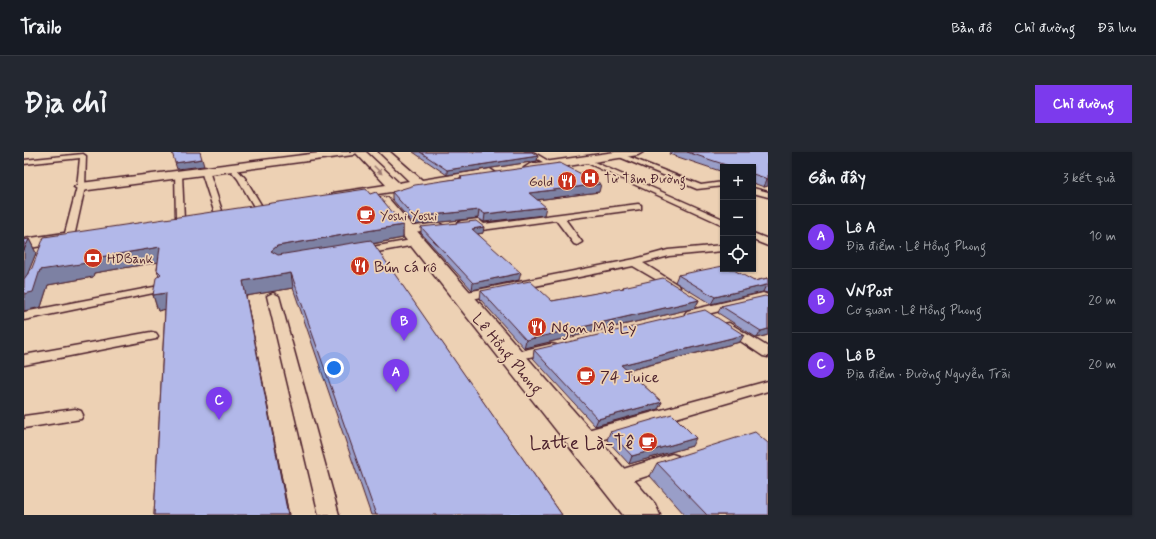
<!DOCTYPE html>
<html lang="vi">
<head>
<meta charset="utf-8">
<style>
  :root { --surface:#171b24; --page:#242831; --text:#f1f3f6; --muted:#9ea1a6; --line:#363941; --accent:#7c3aed }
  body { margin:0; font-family:Mynerve,sans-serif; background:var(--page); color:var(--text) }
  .controls { position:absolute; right:12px; top:12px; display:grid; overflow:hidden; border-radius:0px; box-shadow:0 1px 3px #0004 }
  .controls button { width:36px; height:36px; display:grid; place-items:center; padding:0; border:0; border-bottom:1px solid var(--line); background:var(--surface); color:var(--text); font:20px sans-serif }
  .you { position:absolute; left:310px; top:216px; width:14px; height:14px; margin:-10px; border:3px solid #fff; border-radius:50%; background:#1a73e8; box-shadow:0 0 0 6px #1a73e833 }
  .badge { display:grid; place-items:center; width:26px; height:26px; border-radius:50%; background:var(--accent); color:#fff; font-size:13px; font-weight:700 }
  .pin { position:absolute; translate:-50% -33px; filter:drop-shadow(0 1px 2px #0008) }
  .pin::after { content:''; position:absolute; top:21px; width:14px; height:12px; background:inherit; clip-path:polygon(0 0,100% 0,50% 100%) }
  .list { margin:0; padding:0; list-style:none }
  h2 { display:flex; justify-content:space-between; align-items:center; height:52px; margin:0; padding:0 16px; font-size:17px }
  h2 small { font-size:13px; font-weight:400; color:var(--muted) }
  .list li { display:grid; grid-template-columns:26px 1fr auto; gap:12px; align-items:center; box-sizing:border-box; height:64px; padding:0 16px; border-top:1px solid var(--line) }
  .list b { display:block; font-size:15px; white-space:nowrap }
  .list p { margin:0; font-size:13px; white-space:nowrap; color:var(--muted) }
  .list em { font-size:13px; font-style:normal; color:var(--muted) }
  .icon { flex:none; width:22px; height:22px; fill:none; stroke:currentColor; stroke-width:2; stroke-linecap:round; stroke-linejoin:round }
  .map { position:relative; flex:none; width:744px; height:363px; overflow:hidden; border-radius:0px }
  header { display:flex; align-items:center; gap:24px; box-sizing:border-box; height:56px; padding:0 20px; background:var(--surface); border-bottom:1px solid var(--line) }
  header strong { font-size:19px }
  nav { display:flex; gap:22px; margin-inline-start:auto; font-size:14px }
  .intro { display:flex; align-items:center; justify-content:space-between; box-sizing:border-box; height:96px; padding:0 24px }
  h1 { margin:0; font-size:28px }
  .button { padding:10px 18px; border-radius:0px; background:var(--accent); color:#fff; font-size:14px; font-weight:700 }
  main { display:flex; gap:24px; padding:0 24px }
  aside { flex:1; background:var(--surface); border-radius:0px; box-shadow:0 1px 3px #0004 }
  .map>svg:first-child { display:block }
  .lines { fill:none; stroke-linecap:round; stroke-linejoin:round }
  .service-casing { stroke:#4a1f2b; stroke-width:3 }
  .minor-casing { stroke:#4a1f2b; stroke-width:3 }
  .tertiary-casing { stroke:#4a1f2b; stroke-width:3 }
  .secondary-casing { stroke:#4a1f2b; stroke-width:3 }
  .service { fill:#edd1b4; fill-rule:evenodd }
  .minor { fill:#edd1b4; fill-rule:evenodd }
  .tertiary { fill:#edd1b4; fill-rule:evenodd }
  .secondary { fill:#edd1b4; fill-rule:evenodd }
  .wall { fill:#999ec8; stroke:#4a1f2b }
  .shaded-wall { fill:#7d81a3; stroke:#4a1f2b }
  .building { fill:#b2b8e9; stroke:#4a1f2b }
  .oneway { fill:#9c7870 }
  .labels { text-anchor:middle; stroke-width:3.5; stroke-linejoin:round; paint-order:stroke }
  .far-poi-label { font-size:13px; fill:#4a1f2b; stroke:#edd1b4; text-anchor:start }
  .poi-label { font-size:16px; fill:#4a1f2b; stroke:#edd1b4; text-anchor:start }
  .street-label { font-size:16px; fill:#4a1f2b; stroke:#edd1b4 }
  .near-poi-label { font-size:19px; fill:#4a1f2b; stroke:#edd1b4; text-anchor:end }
</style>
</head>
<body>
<header>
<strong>Trailo</strong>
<nav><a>Bản đồ</a><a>Chỉ đường</a><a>Đã lưu</a></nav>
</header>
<div class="intro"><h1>Địa chỉ</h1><a class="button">Chỉ đường</a></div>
<main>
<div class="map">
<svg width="744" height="363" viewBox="0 0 744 363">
  <rect width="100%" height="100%" fill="#edd1b4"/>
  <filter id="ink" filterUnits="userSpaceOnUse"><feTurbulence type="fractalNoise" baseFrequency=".025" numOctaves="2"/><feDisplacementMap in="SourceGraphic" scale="8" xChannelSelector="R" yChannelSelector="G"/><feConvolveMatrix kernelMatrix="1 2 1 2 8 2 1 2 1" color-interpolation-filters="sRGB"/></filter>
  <g filter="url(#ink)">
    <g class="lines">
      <g class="service-casing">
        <path id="service" d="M 501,0 L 509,0 L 531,13 L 526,14 Z
          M 595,1 L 677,33 L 699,30 L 699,34 L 673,37 L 593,4 L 592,3 Z
          M 59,2 L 62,4 L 61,35 L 50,85 L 45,88 L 40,85 L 53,35 L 56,6 L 0,12 L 0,8 Z
          M 561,6 L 699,67 L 699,73 L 559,9 L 558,8 Z
          M 206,14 L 210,14 L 221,26 L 239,56 L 238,58 L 232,58 L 214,27 L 204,15 Z
          M 178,17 L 185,19 L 199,62 L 198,64 L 192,64 L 191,62 L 177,19 Z
          M 151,20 L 158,22 L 160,68 L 156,71 L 152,68 Z
          M 729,36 L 744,40 L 744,45 L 729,41 Z
          M 614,52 L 617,53 L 617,57 L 541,67 L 558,90 L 553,93 L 550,92 L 532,68 L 458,78 L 452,73 L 437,75 L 432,72 L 437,69 L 454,67 L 460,72 Z
          M 415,71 L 420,74 L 418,76 L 383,81 L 378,78 L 383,75 Z
          M 729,81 L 744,87 L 744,94 L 729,88 Z
          M 393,87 L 398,90 L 396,92 L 337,103 L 332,100 L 337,97 Z
          M 699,93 L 699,99 L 645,104 L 619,111 L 654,133 L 656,135 L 654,137 L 650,138 L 609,114 L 438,149 L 432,145 L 438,141 L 611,107 L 644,98 Z
          M 135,134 L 139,135 L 141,137 L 139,139 L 0,168 L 0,160 Z
          M 249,141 L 255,144 L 315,363 L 295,363 L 243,144 Z
          M 739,141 L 744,143 L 744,152 L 737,149 L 667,166 L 661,162 L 663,159 Z
          M 705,171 L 744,195 L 744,205 L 739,204 L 700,178 L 699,175 L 700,172 Z
          M 127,180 L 132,181 L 134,184 L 132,187 L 0,213 L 0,203 Z
          M 527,192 L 532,193 L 534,196 L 532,199 L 488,209 L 483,208 L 481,205 L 483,202 Z
          M 744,229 L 744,239 L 556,294 L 550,292 L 548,287 L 550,282 L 556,280 Z
          M 51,257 L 57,259 L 59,263 L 57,267 L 0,276 L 0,264 Z
          M 648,302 L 654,304 L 657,309 L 654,314 L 589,335 L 583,332 L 580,327 L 583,322 Z"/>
      </g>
      <g class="minor-casing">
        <path id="minor" d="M 303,0 L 334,0 L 329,3 L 57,39 L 50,35 L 57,31 Z"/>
      </g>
      <g class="tertiary-casing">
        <path id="tertiary" d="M 359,45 L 364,46 L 631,352 L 636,363 L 599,363 L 354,52 L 352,49 L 354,46 Z"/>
      </g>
      <g class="secondary-casing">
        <path id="secondary" d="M 331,0 L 342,0 L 375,31 L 385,29 L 355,0 L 366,0 L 398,28 L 466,17 L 472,21 L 466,25 L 314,48 L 309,47 L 307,44 L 309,41 L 362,33 Z
          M 591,0 L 619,0 L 614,3 L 506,20 L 500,16 L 506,12 Z
          M 47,80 L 53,82 L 55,85 L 53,88 L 0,97 L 0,87 Z"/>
      </g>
      <use href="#service" class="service"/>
      <use href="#minor" class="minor"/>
      <use href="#tertiary" class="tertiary"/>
      <use href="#secondary" class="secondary"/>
    </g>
    <path class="wall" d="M 389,0 L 508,0 L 513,9 L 423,23 Z
      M 646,0 L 744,0 L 744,34 L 740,35 L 729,31 L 729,15 L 699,15 L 699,20 L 645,2 Z
      M 436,25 L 575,40 L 513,48 L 520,63 L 460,70 L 454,66 L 390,73 L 368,47 L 368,40 L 436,26 Z
      M 346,42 L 379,73 L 379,86 L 349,92 L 538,363 L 347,363 L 269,136 L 222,144 L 265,363 L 130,363 L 141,157 L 134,159 L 129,143 L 135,124 L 133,118 L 134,110 L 70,121 L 69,125 L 24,133 L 17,155 L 0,159 L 5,87 L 12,101 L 3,122 Z
      M 397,75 L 459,81 L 454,82 L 495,128 L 448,138 L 397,81 Z
      M 654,123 L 730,129 L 744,126 L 744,141 L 739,140 L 687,152 L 651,130 Z
      M 599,135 L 675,148 L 671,156 L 500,196 L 456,147 L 457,139 L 528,149 L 598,137 Z
      M 744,145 L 744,183 L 733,186 L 694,161 L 697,154 Z
      M 716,190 L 603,219 L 638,250 L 634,257 L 571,274 L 509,206 L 510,198 Z
      M 586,280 L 668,294 L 605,312 L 583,288 Z
      M 633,311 L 744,363 L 661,363 L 626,324 Z"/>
    <path class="shaded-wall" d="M 514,4 L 513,9 L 423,23 L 423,18 Z
      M 178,7 L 180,14 L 153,17 L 151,11 Z
      M 743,27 L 744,27 L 744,34 L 740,35 Z
      M 577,32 L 575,40 L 504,49 L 505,41 Z
      M 522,55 L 520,63 L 460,70 L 461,62 Z
      M 455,58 L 454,66 L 390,73 L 390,65 Z
      M 379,73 L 379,86 L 256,109 L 247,99 L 253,94 Z
      M 460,75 L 459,81 L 447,83 L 448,77 Z
      M 5,87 L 12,101 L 0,131 L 0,98 Z
      M 136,95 L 141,109 L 70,121 L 69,125 L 24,133 L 17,155 L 0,159 L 0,142 L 16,118 L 64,107 Z
      M 267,121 L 269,136 L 222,144 L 265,363 L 264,363 L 219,129 Z
      M 497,121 L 495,128 L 448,138 L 449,131 Z
      M 742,133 L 739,140 L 687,152 L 691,145 Z
      M 142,141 L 147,156 L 134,159 L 129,143 Z
      M 675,148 L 671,156 L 500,196 L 502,188 Z
      M 744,177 L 744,183 L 733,186 L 737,179 Z
      M 720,183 L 716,190 L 594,221 L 597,213 Z
      M 638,250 L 634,257 L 571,274 L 574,267 Z
      M 672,286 L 668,294 L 605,312 L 608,304 Z"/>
    <path class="building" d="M 148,0 L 176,0 L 178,7 L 151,11 Z
      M 396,0 L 508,0 L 514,4 L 423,18 Z
      M 663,0 L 744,0 L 744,27 L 729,22 L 729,15 L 708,15 Z
      M 536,11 L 577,32 L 505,41 L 522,55 L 461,62 L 455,58 L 390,65 L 368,40 L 391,33 L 438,26 L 436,25 Z
      M 342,37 L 346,42 L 352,40 L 379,73 L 253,94 L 247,99 L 254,103 L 347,88 L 538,363 L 352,363 L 267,121 L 219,129 L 264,363 L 130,363 L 142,141 L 129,143 L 132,126 L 137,122 L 133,118 L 136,95 L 64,107 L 63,111 L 16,118 L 9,140 L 0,142 L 0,127 L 8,116 L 20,85 Z
      M 452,69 L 460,75 L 448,77 L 497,121 L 449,131 L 397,75 Z
      M 5,87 L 0,98 L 0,88 Z
      M 699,114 L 699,117 L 708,117 L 730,129 L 744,126 L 744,133 L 742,133 L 691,145 L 654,123 Z
      M 639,126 L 675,148 L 502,188 L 457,139 L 506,129 L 528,149 L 600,136 L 599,135 Z
      M 741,144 L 744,145 L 744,177 L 737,179 L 697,154 Z
      M 681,158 L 720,183 L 597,213 L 638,250 L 574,267 L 510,198 Z
      M 648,262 L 672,286 L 608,304 L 586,280 Z
      M 731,280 L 744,291 L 744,363 L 683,363 L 633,311 Z"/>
    <defs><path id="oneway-solid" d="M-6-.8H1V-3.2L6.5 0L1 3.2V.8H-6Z"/></defs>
    <use class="oneway" href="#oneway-solid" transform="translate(354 18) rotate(45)"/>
  </g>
  <defs>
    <g id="hospital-disc" transform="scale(1)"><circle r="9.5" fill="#c8321e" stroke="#edd1b4"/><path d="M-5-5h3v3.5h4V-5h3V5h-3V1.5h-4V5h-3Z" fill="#fff"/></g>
    <g id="restaurant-disc" transform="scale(1)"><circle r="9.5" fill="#c8321e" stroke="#edd1b4"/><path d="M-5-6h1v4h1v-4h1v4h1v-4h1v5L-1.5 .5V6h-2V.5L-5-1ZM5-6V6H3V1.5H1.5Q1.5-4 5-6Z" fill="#fff"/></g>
    <g id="cafe-disc" transform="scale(1)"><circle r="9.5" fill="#c8321e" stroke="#edd1b4"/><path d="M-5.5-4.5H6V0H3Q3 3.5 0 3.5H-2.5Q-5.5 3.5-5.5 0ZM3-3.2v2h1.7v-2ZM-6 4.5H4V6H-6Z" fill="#fff"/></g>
    <g id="bank-disc" transform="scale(1)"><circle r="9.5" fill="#c8321e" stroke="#edd1b4"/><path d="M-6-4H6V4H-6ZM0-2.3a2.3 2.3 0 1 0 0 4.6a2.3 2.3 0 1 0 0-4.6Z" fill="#fff"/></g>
  </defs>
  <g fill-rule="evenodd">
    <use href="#hospital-disc" x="566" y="26"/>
    <use href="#restaurant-disc" x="543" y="29"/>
    <use href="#cafe-disc" x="342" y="63"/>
    <use href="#bank-disc" x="69" y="106"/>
    <use href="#restaurant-disc" x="336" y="114"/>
    <use href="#restaurant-disc" x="513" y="175"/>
    <use href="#cafe-disc" x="562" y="224"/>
    <use href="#cafe-disc" x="624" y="290"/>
  </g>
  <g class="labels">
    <g class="far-poi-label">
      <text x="580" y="31">Từ Tâm Đường</text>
      <text x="529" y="34" text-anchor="end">Gold</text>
      <text x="356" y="68">Yoshi Yoshi</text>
      <text x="83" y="111">HDBank</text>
    </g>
    <g class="poi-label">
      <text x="350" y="120">Bún cá rô</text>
      <text x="527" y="181">Ngon Mê Ly</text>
      <text x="576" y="230">74 Juice</text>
    </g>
    <g class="street-label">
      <text transform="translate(484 201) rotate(50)" y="6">Lê Hồng Phong</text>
    </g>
    <g class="near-poi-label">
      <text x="610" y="297">Latte Là-Tê</text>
    </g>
  </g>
</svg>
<div class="controls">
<button>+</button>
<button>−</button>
<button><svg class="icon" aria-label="locate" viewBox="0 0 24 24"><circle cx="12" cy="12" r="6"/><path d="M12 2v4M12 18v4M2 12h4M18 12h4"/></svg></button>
</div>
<div class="you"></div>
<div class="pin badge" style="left:372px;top:240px">A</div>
<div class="pin badge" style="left:380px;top:189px">B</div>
<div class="pin badge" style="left:195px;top:268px">C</div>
</div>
<aside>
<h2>Gần đây<small>3 kết quả</small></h2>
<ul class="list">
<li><span class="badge">A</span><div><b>Lô A</b><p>Địa điểm · Lê Hồng Phong</p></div><em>10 m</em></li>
<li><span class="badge">B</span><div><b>VNPost</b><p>Cơ quan · Lê Hồng Phong</p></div><em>20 m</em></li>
<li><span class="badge">C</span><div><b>Lô B</b><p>Địa điểm · Đường Nguyễn Trãi</p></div><em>20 m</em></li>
</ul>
</aside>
</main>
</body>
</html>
